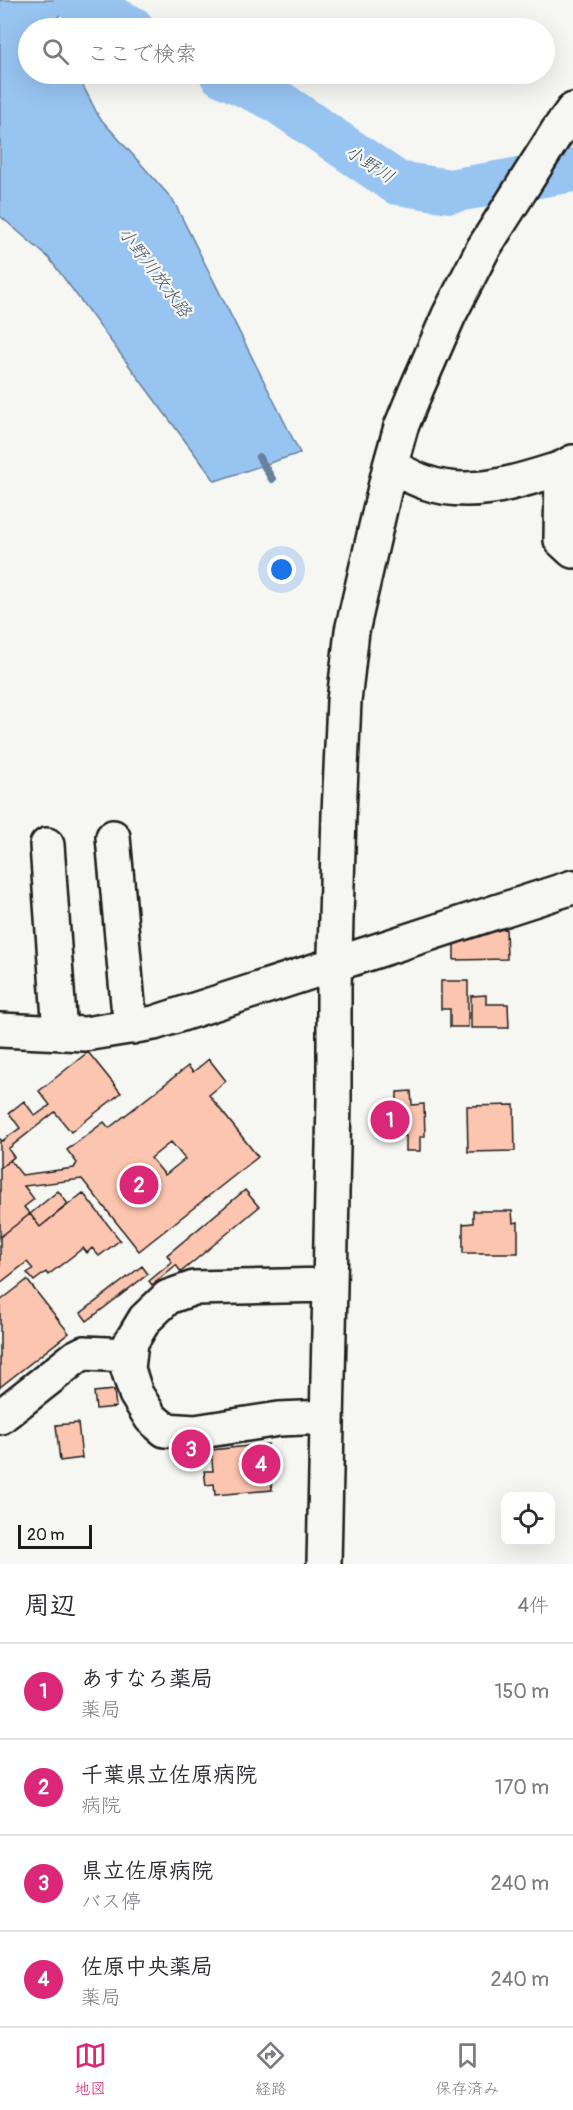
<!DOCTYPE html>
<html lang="ja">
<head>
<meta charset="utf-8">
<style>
  :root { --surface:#fff; --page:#f2f2f3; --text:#2b2b33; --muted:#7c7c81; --line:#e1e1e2; --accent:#db2777 }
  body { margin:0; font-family:Pangolin,"Klee One",sans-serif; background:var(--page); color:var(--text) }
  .controls { position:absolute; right:18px; bottom:18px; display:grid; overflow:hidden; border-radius:12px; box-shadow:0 6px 24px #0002 }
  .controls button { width:54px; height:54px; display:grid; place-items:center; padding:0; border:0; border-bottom:2px solid var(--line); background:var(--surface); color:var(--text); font:30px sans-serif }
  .scale { position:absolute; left:18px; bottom:15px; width:74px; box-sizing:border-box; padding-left:6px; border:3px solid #1c1c1c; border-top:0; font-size:16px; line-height:21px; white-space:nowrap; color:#1c1c1c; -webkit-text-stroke:4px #f6f6f2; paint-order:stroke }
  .you { position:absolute; left:282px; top:570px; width:21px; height:21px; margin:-15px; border:4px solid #fff; border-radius:50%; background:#1a73e8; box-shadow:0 0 0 9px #1a73e833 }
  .badge { display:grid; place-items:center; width:39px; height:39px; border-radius:50%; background:var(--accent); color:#fff; font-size:20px; font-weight:700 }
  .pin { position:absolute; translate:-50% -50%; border:3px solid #fff; box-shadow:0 2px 6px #0006 }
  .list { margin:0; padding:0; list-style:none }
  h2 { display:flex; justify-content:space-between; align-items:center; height:78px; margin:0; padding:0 24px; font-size:26px }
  h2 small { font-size:20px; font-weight:400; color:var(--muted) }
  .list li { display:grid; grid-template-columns:39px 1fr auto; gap:18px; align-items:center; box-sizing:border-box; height:96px; padding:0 24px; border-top:2px solid var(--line) }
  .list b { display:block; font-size:22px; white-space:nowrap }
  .list p { margin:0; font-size:20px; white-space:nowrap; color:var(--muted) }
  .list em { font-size:20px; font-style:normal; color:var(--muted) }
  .icon { flex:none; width:33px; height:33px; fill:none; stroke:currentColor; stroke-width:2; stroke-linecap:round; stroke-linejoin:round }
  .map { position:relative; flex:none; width:573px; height:1564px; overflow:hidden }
  .search { position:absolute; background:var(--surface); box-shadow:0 6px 24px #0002; left:18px; right:18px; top:18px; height:66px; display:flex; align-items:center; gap:15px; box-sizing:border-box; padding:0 21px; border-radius:33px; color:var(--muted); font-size:22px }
  .sheet { height:462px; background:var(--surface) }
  nav { display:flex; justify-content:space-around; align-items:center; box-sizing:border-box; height:84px; border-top:2px solid var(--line); background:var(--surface); font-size:16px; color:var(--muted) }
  nav a { display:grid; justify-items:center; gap:3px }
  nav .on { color:var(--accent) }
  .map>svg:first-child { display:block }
  .water { fill:#98c4f2; stroke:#66819c; stroke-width:1.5 }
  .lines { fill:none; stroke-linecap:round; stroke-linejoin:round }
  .stream { stroke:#66819c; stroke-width:8 }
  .river { stroke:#98c4f2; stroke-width:44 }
  .building { fill:#fcc5af; stroke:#1c1c1c; stroke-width:1.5; fill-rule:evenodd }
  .minor-casing { stroke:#1c1c1c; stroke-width:38 }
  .minor { stroke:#f6f6f2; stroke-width:33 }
  .labels { text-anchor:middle; stroke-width:4.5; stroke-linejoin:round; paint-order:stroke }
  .water-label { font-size:18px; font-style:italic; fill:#475767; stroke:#f6f6f2 }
</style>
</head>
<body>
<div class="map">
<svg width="573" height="1564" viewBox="0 0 573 1564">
  <rect width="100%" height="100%" fill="#f6f6f2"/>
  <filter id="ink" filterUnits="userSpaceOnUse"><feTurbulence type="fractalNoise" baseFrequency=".0167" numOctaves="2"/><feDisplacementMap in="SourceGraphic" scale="12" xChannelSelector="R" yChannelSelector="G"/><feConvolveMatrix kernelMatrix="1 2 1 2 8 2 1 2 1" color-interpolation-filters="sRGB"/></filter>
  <g filter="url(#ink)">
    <path class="water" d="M 0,0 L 70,0 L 52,26 L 54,28 L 28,28 L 28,74 L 77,74 L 99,117 L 173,200 L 300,453 L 215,481 L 49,258 L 0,216 Z"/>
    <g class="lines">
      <path class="stream" d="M 259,457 L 272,479"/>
      <path class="river" d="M 76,0 L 132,28
        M 221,74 L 274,99 L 397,183 L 450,191 L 573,170"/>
    </g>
    <path class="building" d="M 468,929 L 506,929 L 507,959 L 454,960 L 454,939 L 468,939 Z
      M 441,981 L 468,981 L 468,1027 L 450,1027 L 450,1009 L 441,1009 Z
      M 486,995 L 486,1004 L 508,1004 L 509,1028 L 471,1028 L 471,996 Z
      M 88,1052 L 121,1093 L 71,1132 L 55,1112 L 8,1149 L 14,1157 L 0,1168 L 0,1139 L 2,1141 L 20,1128 L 9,1113 L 24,1101 L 35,1116 L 50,1105 L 39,1091 Z
      M 209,1059 L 226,1081 L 209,1095 L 258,1157 L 139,1251 L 82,1179 L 24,1186 L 34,1199 L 24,1207 L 30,1214 L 0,1237 L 0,1168 L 10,1160 L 22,1175 L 74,1168 L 77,1163 L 67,1150 L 104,1122 L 109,1128 L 188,1066 L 193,1072 ZM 171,1142 L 185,1159 L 165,1175 L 151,1158 Z
      M 411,1091 L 412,1105 L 424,1104 L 425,1136 L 420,1137 L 420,1151 L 406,1151 L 406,1136 L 384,1137 L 384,1105 L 397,1105 L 397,1092 Z
      M 514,1105 L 515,1151 L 468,1152 L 467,1106 Z
      M 245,1190 L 259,1207 L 181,1272 L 176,1265 L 152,1285 L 149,1281 L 172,1262 L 167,1255 Z
      M 58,1191 L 68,1204 L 40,1227 L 30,1214 Z
      M 83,1193 L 120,1240 L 99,1256 L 92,1248 L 87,1253 L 83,1248 L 48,1275 L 46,1272 L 34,1281 L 27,1273 L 33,1269 L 27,1262 L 0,1283 L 0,1237 L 30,1214 L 40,1227 Z
      M 473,1211 L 512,1211 L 513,1223 L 518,1222 L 518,1253 L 463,1253 L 463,1224 L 473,1223 Z
      M 142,1266 L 148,1274 L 87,1321 L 81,1313 Z
      M 27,1280 L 69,1333 L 0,1387 L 0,1301 Z
      M 114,1390 L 116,1407 L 96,1409 L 94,1392 Z
      M 78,1423 L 82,1458 L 60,1461 L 56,1425 Z
      M 268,1444 L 272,1490 L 215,1495 L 214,1484 L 206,1485 L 204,1471 L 213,1471 L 211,1450 Z"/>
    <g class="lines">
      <g class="minor-casing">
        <path id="minor" d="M 390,466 C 401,471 412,478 424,482 C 471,499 517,482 562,468 L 573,462
          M 562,468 L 561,540 L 573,551
          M 113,837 L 128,1004 L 133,1027
          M 47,845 L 60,1033
          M 0,1030 L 85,1034 L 154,1023 L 573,887
          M 0,1417 L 76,1357 L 84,1353 L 129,1355
          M 327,1417 L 279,1419 L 195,1432 L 165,1430 L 151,1418 L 136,1394 L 128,1369 L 131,1342 L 145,1319 L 168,1297 L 194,1288 L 330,1285
          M 324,1564 L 334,1100 L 334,988 L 339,814 L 344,701 L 352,631 L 390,466 L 401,427 L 417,388 L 449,315 L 483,249 L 557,132 L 573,110"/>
      </g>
      <use href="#minor" class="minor"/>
    </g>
  </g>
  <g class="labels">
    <g class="water-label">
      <text transform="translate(370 164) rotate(33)" y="6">小野川</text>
      <text transform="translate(155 272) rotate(53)" y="6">小野川放水路</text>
    </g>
  </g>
</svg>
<div class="controls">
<button><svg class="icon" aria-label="locate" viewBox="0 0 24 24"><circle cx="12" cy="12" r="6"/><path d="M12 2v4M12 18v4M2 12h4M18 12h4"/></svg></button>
</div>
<div class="scale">20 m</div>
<div class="you"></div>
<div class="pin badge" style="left:390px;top:1120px">1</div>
<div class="pin badge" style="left:139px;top:1185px">2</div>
<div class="pin badge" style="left:191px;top:1449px">3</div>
<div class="pin badge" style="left:261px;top:1464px">4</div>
<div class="search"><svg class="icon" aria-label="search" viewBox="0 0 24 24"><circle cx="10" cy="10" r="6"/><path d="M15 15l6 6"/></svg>ここで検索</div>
</div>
<section class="sheet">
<h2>周辺<small>4件</small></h2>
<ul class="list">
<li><span class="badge">1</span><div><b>あすなろ薬局</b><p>薬局</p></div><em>150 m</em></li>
<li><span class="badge">2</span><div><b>千葉県立佐原病院</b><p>病院</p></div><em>170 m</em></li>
<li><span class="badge">3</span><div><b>県立佐原病院</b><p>バス停</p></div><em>240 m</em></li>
<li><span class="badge">4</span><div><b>佐原中央薬局</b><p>薬局</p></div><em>240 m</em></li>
</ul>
</section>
<nav>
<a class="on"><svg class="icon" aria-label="map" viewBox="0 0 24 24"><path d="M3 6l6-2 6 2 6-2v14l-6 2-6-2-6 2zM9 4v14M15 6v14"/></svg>地図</a>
<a><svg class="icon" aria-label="directions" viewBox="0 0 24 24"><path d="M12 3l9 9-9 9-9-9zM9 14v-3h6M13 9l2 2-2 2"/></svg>経路</a>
<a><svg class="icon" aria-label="saved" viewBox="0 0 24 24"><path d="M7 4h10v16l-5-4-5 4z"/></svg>保存済み</a>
</nav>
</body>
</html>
